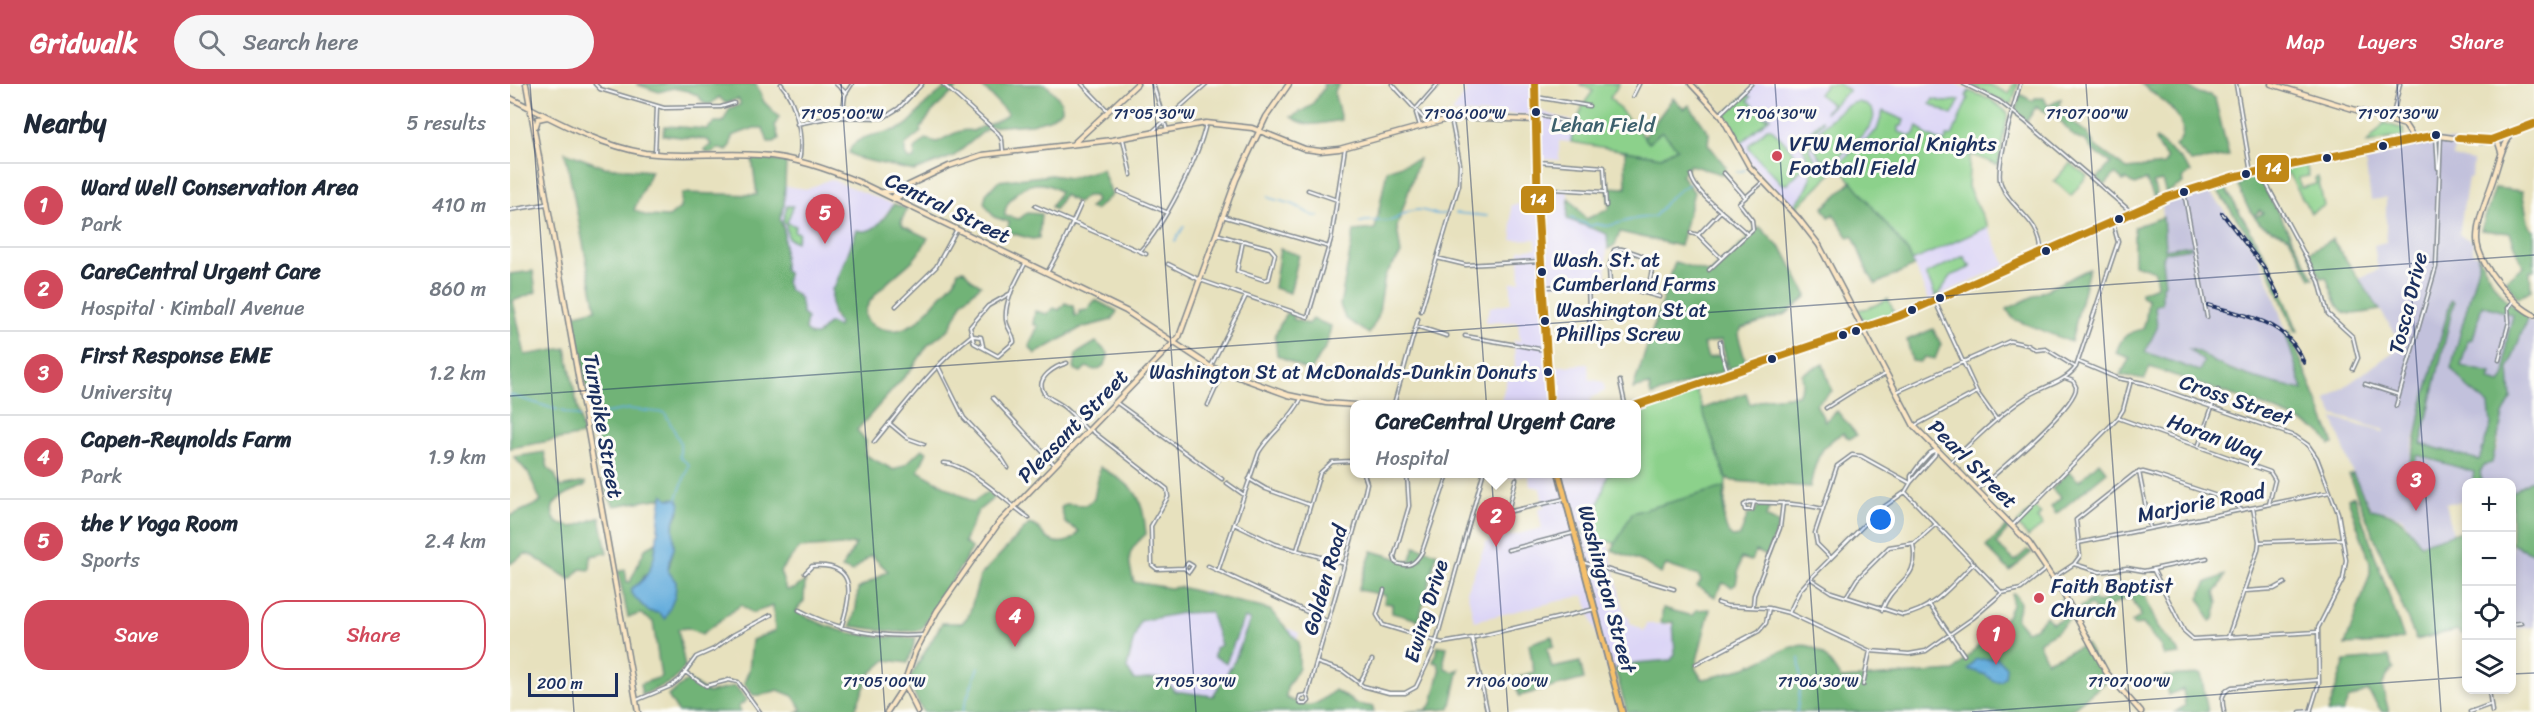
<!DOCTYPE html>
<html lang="en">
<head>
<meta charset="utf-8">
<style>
  :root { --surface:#fff; --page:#f6f6f7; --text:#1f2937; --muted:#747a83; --line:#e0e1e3; --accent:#d1495b }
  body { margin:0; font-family:Sriracha,sans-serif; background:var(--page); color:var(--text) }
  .controls { position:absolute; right:18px; bottom:18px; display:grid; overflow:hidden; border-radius:12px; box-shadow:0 3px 9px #0003 }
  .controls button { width:54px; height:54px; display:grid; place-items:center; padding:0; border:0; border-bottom:2px solid var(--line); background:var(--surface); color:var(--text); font:30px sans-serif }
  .scale { position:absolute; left:18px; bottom:15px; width:90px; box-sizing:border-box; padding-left:6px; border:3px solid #1b2f5e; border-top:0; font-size:16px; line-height:21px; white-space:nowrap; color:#1b2f5e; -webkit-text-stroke:4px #fdfcf7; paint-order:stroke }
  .you { position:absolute; left:1371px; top:436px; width:21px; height:21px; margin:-15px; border:4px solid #fff; border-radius:50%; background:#1a73e8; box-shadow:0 0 0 9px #1a73e833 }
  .badge { display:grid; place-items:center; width:39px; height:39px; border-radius:50%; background:var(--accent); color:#fff; font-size:20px; font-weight:700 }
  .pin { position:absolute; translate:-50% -50px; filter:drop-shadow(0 2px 3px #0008) }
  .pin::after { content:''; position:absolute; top:32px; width:21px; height:18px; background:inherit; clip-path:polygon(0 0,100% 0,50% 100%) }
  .popup { position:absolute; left:840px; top:316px; width:291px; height:78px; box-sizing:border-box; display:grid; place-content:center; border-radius:12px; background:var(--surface); filter:drop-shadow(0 2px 4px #0005); font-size:20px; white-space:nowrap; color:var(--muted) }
  .popup b { font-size:22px; color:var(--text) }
  .popup::after { content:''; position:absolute; left:50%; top:100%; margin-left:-12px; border:12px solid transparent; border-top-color:var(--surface) }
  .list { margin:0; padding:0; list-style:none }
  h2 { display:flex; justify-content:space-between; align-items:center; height:78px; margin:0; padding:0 24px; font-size:26px }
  h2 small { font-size:20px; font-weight:400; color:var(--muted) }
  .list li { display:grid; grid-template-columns:39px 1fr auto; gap:18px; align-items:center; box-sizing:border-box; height:84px; padding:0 24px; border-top:2px solid var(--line) }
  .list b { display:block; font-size:22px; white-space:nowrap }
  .list p { margin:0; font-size:20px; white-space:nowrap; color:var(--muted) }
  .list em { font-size:20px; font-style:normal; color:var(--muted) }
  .actions { display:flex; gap:12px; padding:18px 24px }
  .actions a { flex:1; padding:14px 0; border:2px solid var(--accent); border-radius:24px; text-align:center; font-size:21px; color:var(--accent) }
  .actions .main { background:var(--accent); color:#fff }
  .icon { flex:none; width:33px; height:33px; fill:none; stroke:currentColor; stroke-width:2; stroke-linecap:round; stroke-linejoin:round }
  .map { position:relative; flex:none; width:2024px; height:628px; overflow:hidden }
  header { display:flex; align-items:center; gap:36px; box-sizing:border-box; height:84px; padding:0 30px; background:var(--accent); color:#fff }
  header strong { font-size:28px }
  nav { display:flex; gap:33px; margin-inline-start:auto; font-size:21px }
  .search { width:420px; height:54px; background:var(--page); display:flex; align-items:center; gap:15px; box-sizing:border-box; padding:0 21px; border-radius:33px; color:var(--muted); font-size:22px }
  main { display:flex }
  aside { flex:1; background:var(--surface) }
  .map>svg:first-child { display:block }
  .built { fill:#dcd5f6 }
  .industrial { fill:#c2c1dc }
  .green { fill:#8cd18b; stroke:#548074; stroke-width:1.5 }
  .forest { fill:#71b377; stroke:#46716a; stroke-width:1.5; fill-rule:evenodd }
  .water { fill:#66aedd; stroke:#406e9e; stroke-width:1.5 }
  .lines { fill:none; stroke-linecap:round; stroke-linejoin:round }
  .stream { stroke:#66aedd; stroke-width:1.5 }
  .street-casing { stroke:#81888e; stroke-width:5 }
  .secondary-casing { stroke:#81888e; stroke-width:7 }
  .primary-casing { stroke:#81888e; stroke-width:8 }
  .street { stroke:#fff; stroke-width:2 }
  .secondary { stroke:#fbe6c4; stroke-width:4 }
  .primary { stroke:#f6c06b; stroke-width:4.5 }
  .rail-casing { stroke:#1b2f5e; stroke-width:4 }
  .rail { stroke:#fdfcf7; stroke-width:1.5; stroke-dasharray:4.5; stroke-linecap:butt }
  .bus-1-casing { stroke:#fdfcf7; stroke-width:12 }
  .bus-1 { stroke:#c08818; stroke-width:8 }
  .ticks { fill:none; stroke:#1b2f5e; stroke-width:1.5; stroke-opacity:0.45 }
  .bus-dot { fill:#1b2f5e; stroke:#fdfcf7; stroke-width:2 }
  .poi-dot { fill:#d1495b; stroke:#fdfcf7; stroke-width:2 }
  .labels { text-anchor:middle; stroke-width:6; stroke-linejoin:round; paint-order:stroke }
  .bus-label { font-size:20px; fill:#1b2f5e; stroke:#fdfcf7; text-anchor:start }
  .park-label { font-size:21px; fill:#3d606c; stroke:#fdfcf7 }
  .poi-label { font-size:21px; fill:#1b2f5e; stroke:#fdfcf7; text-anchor:start }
  .street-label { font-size:21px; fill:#1b2f5e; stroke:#fdfcf7 }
  .ticks-label { font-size:15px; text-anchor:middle; fill:#1b2f5e; stroke:#fdfcf7; stroke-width:6; stroke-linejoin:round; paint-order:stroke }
  .line-badge { stroke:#fdfcf7; stroke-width:2 }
  .badge-label { font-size:16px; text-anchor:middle; font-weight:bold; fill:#fff }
</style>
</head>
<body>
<header>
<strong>Gridwalk</strong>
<div class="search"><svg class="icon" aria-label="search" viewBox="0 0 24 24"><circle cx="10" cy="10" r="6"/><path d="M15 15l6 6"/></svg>Search here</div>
<nav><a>Map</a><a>Layers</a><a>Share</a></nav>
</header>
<main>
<aside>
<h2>Nearby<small>5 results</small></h2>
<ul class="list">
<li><span class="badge">1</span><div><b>Ward Well Conservation Area</b><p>Park</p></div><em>410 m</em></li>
<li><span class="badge">2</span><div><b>CareCentral Urgent Care</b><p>Hospital · Kimball Avenue</p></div><em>860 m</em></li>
<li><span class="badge">3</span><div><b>First Response EME</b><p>University</p></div><em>1.2 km</em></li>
<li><span class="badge">4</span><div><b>Capen-Reynolds Farm</b><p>Park</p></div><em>1.9 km</em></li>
<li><span class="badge">5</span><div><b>the Y Yoga Room</b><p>Sports</p></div><em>2.4 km</em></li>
</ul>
<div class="actions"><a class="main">Save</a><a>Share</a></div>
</aside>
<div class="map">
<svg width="2024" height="628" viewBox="0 0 2024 628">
  <rect width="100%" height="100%" fill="#fdfcf7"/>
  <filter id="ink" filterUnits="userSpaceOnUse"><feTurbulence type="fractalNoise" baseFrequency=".0167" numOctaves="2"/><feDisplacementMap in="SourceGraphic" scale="12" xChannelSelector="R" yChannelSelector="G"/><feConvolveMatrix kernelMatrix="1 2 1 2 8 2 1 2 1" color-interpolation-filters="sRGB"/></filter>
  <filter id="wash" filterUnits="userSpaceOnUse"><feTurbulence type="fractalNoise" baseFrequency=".008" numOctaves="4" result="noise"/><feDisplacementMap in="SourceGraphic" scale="24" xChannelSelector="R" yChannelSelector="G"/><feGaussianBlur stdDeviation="1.35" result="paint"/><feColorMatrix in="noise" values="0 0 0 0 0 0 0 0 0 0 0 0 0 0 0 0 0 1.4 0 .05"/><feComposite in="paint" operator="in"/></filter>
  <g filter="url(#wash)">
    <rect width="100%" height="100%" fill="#e7e1be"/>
    <path class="built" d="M 948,0 L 1021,0 L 1021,31 L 942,29 L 956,8 Z
      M 1246,0 L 1446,0 L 1480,15 L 1495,25 L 1488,81 L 1460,70 L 1458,103 L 1496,181 L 1419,216 L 1398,168 L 1330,82 L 1284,126 L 1240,79 L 1216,32 L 1218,26 Z
      M 1030,27 L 1064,38 L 1061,58 L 1049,57 L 1049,76 L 1030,75 Z
      M 320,95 L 383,120 L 367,141 L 356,148 L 347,147 L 325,202 L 322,205 L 323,218 L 321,224 L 323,234 L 329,239 L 328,243 L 319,239 L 305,252 L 296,247 L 297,234 L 292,230 L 291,217 L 286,210 L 279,206 L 276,200 L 277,190 L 274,186 L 274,143 L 270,135 L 274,122 L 274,102 L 298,105 Z
      M 1022,106 L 1058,107 L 1057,135 L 1097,151 L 1096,198 L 1036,201 L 1040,283 L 1078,280 L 1079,295 L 1093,298 L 1095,307 L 1080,314 L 1081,320 L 990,320 L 997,295 L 1005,283 L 1004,256 L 1010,257 L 1008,238 L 975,238 L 980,223 L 1001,219 L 1001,198 L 1010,197 L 1009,166 L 1027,164 L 1026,155 L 1002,156 L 1001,121 L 1023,119 Z
      M 990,390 L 1098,390 L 1080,449 L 1097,457 L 1115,532 L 1119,533 L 1120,539 L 1134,547 L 1137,540 L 1163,540 L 1165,570 L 1161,576 L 1125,579 L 1098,587 L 1074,511 L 964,537 L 957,507 L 976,458 L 1032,444 L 1028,425 L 1034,423 L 1030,404 L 1020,402 L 1019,391 L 989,395 Z
      M 696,507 L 697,512 L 703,512 L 789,549 L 771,616 L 555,628 L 588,516 Z"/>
    <path class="industrial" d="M 1921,56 L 1944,56 L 1943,73 L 1963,77 L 1962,94 L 1958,94 L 1949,151 L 1963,157 L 1963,169 L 1968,171 L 1968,182 L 1941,284 L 1958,304 L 1979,321 L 1981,340 L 1969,376 L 1911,360 L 1944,219 L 1942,216 L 1911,327 L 1896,391 L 1901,392 L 1907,371 L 1964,388 L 1962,398 L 1956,398 L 1956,418 L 1936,419 L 1943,450 L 1911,460 L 1892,434 L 1878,428 L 1861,425 L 1843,390 L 1823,334 L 1873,348 L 1874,346 L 1824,331 L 1816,316 L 1893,261 L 1849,194 L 1868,186 L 1864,161 L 1876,158 L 1876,114 L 1861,116 L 1854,69 Z
      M 1697,105 L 1747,168 L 1765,214 L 1794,306 L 1754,297 L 1704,278 L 1684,265 L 1694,278 L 1689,287 L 1635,268 L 1647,244 L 1645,222 L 1652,219 L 1652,200 L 1655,199 L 1652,177 L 1656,168 L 1681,164 L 1680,161 L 1655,165 L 1652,120 Z
      M 1972,221 L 2004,230 L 1996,264 L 1997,280 L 1993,296 L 1990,299 L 1979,296 L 1981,289 L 1951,282 L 1958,256 L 1963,255 Z
      M 2017,235 L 2024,238 L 2024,396 L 2002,408 L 2002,398 L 1972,398 L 1970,388 L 1987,366 L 1993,331 L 2001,315 L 1999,283 Z
      M 2002,460 L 2024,470 L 2024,543 L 2002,545 Z"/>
    <path class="green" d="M 1069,0 L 1109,0 L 1100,14 L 1139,59 L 1152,47 L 1168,64 L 1151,73 L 1061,58 L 1064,38 L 1067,38 L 1073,21 L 1083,7 Z
      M 1314,0 L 1328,0 L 1339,6 L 1315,29 L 1321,20 L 1308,10 L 1315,3 Z
      M 1459,0 L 1478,0 L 1499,10 L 1503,0 L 1508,0 L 1502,19 L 1498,20 Z
      M 1459,7 L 1480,15 L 1498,29 L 1488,81 L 1460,70 L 1458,103 L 1478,143 L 1402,177 L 1398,168 L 1329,82 L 1284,126 L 1283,124 C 1286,117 1294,112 1297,104 C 1308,83 1294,74 1291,56 L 1312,36 L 1313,38 L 1301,51 L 1299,66 L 1306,76 L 1312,80 L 1319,81 L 1330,78 L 1367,46 L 1373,27 L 1394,36 L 1392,42 L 1389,42 L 1389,48 L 1400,52 L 1405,50 L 1408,42 L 1415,50 L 1434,59 L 1437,52 L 1442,52 L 1458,14 L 1456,12 Z
      M 1237,10 L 1241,13 L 1238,16 L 1245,23 L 1243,26 L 1246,24 L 1256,34 L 1257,31 L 1260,33 L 1230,60 L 1215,30 Z
      M 1423,15 L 1435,18 L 1450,16 L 1442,31 L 1420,20 Z
      M 1349,18 C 1380,28 1354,50 1342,61 C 1336,66 1330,74 1323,76 C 1317,78 1314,76 1309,73 L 1303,61 C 1305,47 1335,18 1349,18 Z
      M 1874,39 L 1893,45 L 1893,52 L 1857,59 Z
      M 1257,44 L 1261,44 L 1294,79 L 1294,83 L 1277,100 L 1272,100 L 1239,65 L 1239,61 Z
      M 1560,79 L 1577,92 L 1561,112 L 1544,97 Z
      M 1796,81 L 1799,92 L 1788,94 L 1791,104 L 1806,100 L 1805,94 L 1808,93 L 1814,122 L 1801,129 L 1778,89 L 1770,91 L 1761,98 L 1757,96 L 1759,89 Z
      M 277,122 L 283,122 L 277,139 L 286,142 L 284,147 L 289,149 L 286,158 L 278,154 L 276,141 L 273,138 Z
      M 1454,172 L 1458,180 L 1461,181 L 1457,184 L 1462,183 L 1442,191 L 1426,213 L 1416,190 Z
      M 1378,215 L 1385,230 L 1360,238 L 1354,237 L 1347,226 L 1359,224 Z
      M 1186,306 L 1216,394 L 1212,491 L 1070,449 L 1069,446 L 1080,449 L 1098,390 L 1127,390 L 1127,325 Z
      M 1524,423 L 1531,430 L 1527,435 L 1533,441 L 1518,453 L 1507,440 Z"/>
    <path class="forest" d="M 126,0 L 246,0 L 254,18 L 269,33 L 265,41 L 269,55 L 264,58 L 258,58 L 253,44 L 244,44 L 222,52 L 220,63 L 217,67 L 209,64 L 202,69 L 196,68 L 195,65 L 201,61 L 198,56 L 153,51 L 155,42 L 157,42 L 197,45 L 205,38 L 213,38 L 220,24 L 230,21 L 230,17 L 228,15 L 215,19 L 209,13 L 201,20 L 195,20 L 187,11 L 178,7 L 163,4 L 149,8 Z
      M 440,0 L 451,0 L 422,28 L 411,44 L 411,48 L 395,61 L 395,70 L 399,76 L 404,75 L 405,65 L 415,55 L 427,58 C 440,52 449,44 463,47 C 475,40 487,40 498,30 L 470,0 L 535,0 C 542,7 553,15 552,26 L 539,35 L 521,40 L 479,43 L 444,72 L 404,87 L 351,75 L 339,69 C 343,49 376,51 391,44 C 402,39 407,29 415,21 C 422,13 432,7 440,0 Z
      M 813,0 L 829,0 L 824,8 L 831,36 C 812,39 798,45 781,33 L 801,22 L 814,4 Z
      M 1631,0 L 1676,0 L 1687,9 L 1700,11 L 1705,15 L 1719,72 L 1681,78 L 1665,62 C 1690,39 1647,12 1631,0 Z
      M 1509,10 L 1523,17 L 1525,14 L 1534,14 L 1538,22 L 1551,15 L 1550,21 L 1554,31 L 1578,50 L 1585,62 L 1617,85 L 1654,81 L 1657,75 L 1645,57 L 1646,55 L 1669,74 L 1681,88 L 1672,95 L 1673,99 L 1656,109 L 1652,97 L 1643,99 L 1647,112 L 1644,113 L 1636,96 L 1625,101 L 1616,95 L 1613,97 L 1605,90 L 1595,101 L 1587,95 L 1601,79 L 1583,67 L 1575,56 C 1562,57 1558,42 1548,35 C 1542,30 1533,27 1526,23 L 1517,37 L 1506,28 Z
      M 1163,14 L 1174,25 L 1179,21 L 1199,49 L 1198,60 L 1216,83 L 1212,90 L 1180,81 L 1171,91 L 1184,108 L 1170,162 L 1110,148 L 1105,161 L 1098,165 L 1097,150 L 1057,135 L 1059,114 L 1076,135 L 1099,125 L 1098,103 L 1116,104 L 1115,67 L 1151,73 L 1167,64 L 1152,47 L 1139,59 L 1134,53 Z
      M 55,68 L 94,83 L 141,87 L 124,126 L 136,132 L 159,133 L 170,124 L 172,109 L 247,111 L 242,74 L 276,78 L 274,122 L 270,135 L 274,146 L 274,186 L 278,190 L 276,198 L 279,206 C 290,210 292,218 292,230 L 297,234 L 295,246 L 301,251 L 307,251 L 319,239 L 328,243 L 329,239 C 319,229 322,219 322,205 L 325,202 L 347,146 C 365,152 375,132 384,120 L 397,125 L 391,138 L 393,142 L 418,154 C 413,163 409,170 402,177 C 387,192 321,236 378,246 C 389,248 398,243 408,237 L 445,196 L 448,187 L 454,186 L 461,195 L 471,201 L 453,217 L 440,244 L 418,261 L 403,283 L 347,346 L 356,357 L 355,371 L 384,386 L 396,380 L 412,365 L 417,368 L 408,387 L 463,418 L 478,408 L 485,413 L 468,427 L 454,458 L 462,465 L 411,546 L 386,548 L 341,542 L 346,524 L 348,505 L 378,487 L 361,471 L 342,488 L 332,484 L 346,460 L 289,464 L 270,487 L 276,506 L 284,505 L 295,497 L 294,517 L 286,527 C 331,553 355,552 406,554 L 398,579 L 376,576 L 360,590 L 344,628 L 287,628 L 292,625 L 283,612 L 268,606 L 252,611 L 243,611 L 234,599 L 239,586 L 242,556 L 265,547 L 263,522 L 242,529 L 231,521 L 192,550 L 178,544 L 168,545 L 175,583 L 163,597 L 132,611 L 130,600 L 151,593 L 143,538 L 131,530 L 118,533 L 108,488 L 115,485 L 117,498 L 120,498 L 135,465 L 146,458 L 144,479 L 140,488 L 134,492 L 126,512 C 131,525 145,532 158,527 L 165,512 L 166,498 L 158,487 L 164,464 L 163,441 L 169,428 L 166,414 L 158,415 L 153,410 L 152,414 L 104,422 L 97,410 L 63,231 L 86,225 Z
      M 909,75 L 887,143 L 891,170 L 875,191 L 868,233 L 859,250 L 835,234 L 830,221 L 844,147 L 865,145 L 877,86 Z
      M 592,85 L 602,111 L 585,126 L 579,124 L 586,117 L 584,112 L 576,112 L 568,119 L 554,111 L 545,126 L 541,123 L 550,108 C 534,95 514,98 502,114 C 497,120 494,125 495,132 L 509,135 L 517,129 L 531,130 L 529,154 L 522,155 L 501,149 L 498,144 L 499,138 L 484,133 L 474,119 L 476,110 L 488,97 L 541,91 L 560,94 Z
      M 1748,92 L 1804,194 L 1801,194 L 1779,153 L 1750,140 L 1745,133 L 1753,129 L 1750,126 L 1744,132 L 1737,122 L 1728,102 L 1735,95 Z
      M 1342,97 L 1398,168 L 1404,182 L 1366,200 L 1358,189 L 1343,152 L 1339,154 L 1323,130 L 1319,133 L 1313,124 Z
      M 1713,100 L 1761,182 L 1788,247 L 1785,248 L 1752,171 L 1705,103 Z
      M 1985,104 L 2012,107 L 2019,142 L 2024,146 L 2024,186 L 2020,187 L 2021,206 L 2008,214 L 1996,196 L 2013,182 L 2000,149 L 1971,146 Z
      M 1653,133 L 1655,165 L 1681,161 L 1681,164 L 1656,168 L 1652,176 L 1655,200 L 1652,201 L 1652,219 L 1645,222 L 1647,244 L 1635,268 L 1689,287 L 1694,278 L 1679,265 C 1689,266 1696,273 1704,278 C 1732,292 1763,299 1793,306 L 1775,248 L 1779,247 L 1824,360 L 1820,361 L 1810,347 L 1790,337 L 1754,322 L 1640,283 L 1635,295 L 1610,291 L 1620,274 L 1606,269 C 1611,253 1616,249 1633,245 L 1636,234 L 1638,215 L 1631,212 L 1631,208 L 1647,202 L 1645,187 L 1624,180 L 1624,143 Z
      M 1250,143 L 1275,169 L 1297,212 L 1276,230 L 1232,244 L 1228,251 L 1236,279 L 1219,285 L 1211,256 L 1193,260 L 1198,274 L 1211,271 L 1217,286 L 1141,312 L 1139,301 L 1123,305 L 1165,178 L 1200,189 Z
      M 1822,155 L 1870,226 C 1826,234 1832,232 1816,193 L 1811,194 L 1798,169 Z
      M 770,165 L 789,171 L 780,209 L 764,204 Z
      M 1968,171 L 1983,199 L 1997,217 L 2018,232 L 1999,283 L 2001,315 L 1993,331 L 1982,379 L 1975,381 L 1970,388 L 1972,398 L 1962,398 L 1964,388 L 1907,371 L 1901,392 L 1896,391 L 1905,361 L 1911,327 L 1941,216 L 1944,218 L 1911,360 L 1969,376 L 1981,340 L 1979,321 L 1958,304 L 1941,284 L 1968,182 ZM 1972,221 L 2003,231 C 2001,241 1996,254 1996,265 C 1995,277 1999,289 1990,299 L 1979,296 L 1981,289 L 1951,282 L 1958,256 L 1963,255 Z
      M 1579,185 L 1561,258 L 1503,235 L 1497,225 Z
      M 23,187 L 26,208 L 3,217 L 15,271 L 56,264 L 73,351 L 0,364 L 0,190 Z
      M 585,216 L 607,227 L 602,236 L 571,244 L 525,270 L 519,262 L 528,242 L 523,240 L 525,227 L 537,230 L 544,224 L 549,226 L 555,219 L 563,222 L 565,232 L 569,231 L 569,227 L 577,226 Z
      M 776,229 L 784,231 L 783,235 L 798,240 L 802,235 L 821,242 L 817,261 L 800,288 L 767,271 L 765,251 Z
      M 1423,245 L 1431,260 L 1425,275 L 1415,273 L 1410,278 L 1402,277 L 1397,256 Z
      M 586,258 L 598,269 C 598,278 593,284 585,286 L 576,283 L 571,288 L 564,285 L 566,270 Z
      M 1313,280 L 1322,307 L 1306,320 L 1315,337 L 1327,327 L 1347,351 L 1339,355 L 1333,349 C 1309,361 1305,378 1300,403 L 1223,397 L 1216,394 L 1192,325 L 1236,309 L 1240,320 L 1258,314 L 1288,311 L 1293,300 L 1292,290 Z
      M 34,368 L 38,384 L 45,391 L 50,403 L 75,398 L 76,401 C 60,409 31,416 47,439 L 63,443 L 90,433 L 97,469 L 81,472 L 80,486 L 70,485 L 62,495 L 59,495 L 21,471 L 15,470 L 0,480 L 0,432 L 31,418 L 19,390 L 4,373 Z
      M 1589,378 L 1597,388 L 1546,430 L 1541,423 L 1551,414 L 1542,405 L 1559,388 L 1569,397 Z
      M 590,383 C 625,404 632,407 636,450 C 616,467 617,474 624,498 L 660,504 L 670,503 L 760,526 L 789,558 L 789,584 L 777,603 L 776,614 C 803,625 802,624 825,606 L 847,620 L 863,623 L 864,628 L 535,628 L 517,626 L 516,628 L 413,628 L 399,600 L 399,595 L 432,539 L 452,539 L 459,531 L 470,492 L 519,440 C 532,443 529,448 538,455 C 549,462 564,458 569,447 L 555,439 L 551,424 L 555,420 L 575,421 L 584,415 ZM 700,528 L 711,561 L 705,564 L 704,572 L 716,579 L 734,534 L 740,536 L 724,578 L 703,612 L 664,607 C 653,588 643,596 624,596 L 617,584 L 623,558 L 630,537 L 672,529 Z
      M 1843,390 L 1860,425 C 1890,430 1893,437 1911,460 L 1955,446 L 1956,424 L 1956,549 L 1952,550 L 1946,546 L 1906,556 L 1839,391 Z
      M 2021,396 L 2024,396 L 2024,470 L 2002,460 L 2002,408 Z
      M 1215,403 C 1214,420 1210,441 1222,453 L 1230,452 L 1238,430 L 1244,429 L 1248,422 L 1260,421 L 1256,433 L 1268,439 L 1268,443 L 1257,472 L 1246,467 L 1241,477 L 1231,474 L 1226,500 L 1222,503 L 1213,499 L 1205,513 L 1187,502 L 1191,497 L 1189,492 L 1156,481 L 1151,490 L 1133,478 L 1102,466 L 1122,429 Z
      M 1844,412 L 1894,554 L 1875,559 L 1835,561 L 1860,490 L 1860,478 L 1838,415 Z
      M 1498,441 L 1500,443 L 1486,460 L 1505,477 L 1517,466 L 1522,468 L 1500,487 L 1476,463 Z
      M 905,462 L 927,469 L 909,536 L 882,529 L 882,520 L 874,519 L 875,511 L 848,506 L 862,467 L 900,478 Z
      M 1715,491 L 1709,504 L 1705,508 L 1708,519 L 1704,535 L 1700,537 L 1689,514 L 1697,498 Z
      M 1628,501 L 1634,509 L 1648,543 L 1670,570 L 1654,572 L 1651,563 L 1633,540 L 1623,541 L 1622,538 L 1630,533 L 1630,528 L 1620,513 L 1587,528 L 1581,521 L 1569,529 L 1566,526 L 1582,515 L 1588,519 Z
      M 1502,510 L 1505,510 L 1510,519 L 1506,535 L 1516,547 L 1525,544 L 1536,532 L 1542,539 L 1553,534 L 1552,530 L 1544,521 L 1553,514 L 1563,532 L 1546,548 L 1528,558 L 1537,577 L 1576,560 L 1597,597 L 1558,628 L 1117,628 L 1105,585 L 1125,579 L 1161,576 L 1165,570 L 1163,538 L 1151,539 L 1153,524 L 1182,532 L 1186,526 L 1200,525 L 1185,584 L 1192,595 C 1208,593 1231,585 1246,579 C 1288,559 1302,546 1331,595 L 1444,587 L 1497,532 L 1502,521 Z
      M 1042,552 L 1044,562 L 1037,564 L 1042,584 L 1070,578 L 1074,595 L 1009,612 L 1004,594 L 1024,588 L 1019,560 Z
      M 928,562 L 937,563 L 934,577 L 935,584 L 943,588 L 949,585 L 940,625 L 895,628 L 915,626 L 922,620 L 930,587 L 928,579 L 923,578 Z
      M 1879,573 L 1884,585 L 1878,590 L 1872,602 L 1879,628 L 1872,628 L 1858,607 L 1838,615 L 1833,628 L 1818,628 L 1835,577 Z
      M 1691,590 L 1698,628 L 1665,628 L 1675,622 L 1673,605 L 1658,611 L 1654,592 Z
      M 178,596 L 198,609 L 225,602 L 237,616 L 228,623 L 231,628 L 168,628 L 158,612 Z"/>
    <path class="water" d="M 153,410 L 158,415 L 168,415 L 170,421 L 163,441 L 164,464 L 159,477 L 158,487 L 166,498 L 165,512 L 155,535 L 149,529 L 138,527 L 121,509 L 122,504 C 154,488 144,441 153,410 Z
      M 1487,574 L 1496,583 L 1495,593 L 1491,597 L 1484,597 L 1476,591 L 1458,585 L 1465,576 Z"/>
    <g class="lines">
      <path class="stream" d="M 1227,88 L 1235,86
        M 758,113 C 766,117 774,117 782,120 C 794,124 795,131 809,133
        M 946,129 L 977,132
        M 1061,134 L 1081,142 L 1086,140 L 1098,142 L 1124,135 L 1145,132 L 1160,113 L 1180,99
        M 849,139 C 860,134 872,139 883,136 C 892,132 898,125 910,126 C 920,127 927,133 938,129
        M 665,157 L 674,142
        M 0,311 L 70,333
        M 79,332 L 119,325 L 155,329 L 170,358 L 170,373 L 179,381 L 167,414
        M 452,628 L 468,583
        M 1287,628 L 1291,597 L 1289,574"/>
    </g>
  </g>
  <g filter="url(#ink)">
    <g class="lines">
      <g class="street-casing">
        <path id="street" d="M 85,0 L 90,5 L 154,24 L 211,23 L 224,19
          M 271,0 C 286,17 294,54 289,77
          M 326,0 L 335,8
          M 433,0 L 488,49 L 492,56 L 493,67
          M 572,0 L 598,27
          M 643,0 L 657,46
          M 882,0 L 918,39
          M 1454,0 L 1489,17 L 1516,38 L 1620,127
          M 1510,0 C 1505,18 1484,85 1491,100 C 1501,126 1531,136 1531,167
          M 1726,0 L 1741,89
          M 1123,12 L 1129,0
          M 1026,13 L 1079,22
          M 906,25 L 928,0
          M 906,29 L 910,42
          M 1025,30 L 1068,41
          M 1210,30 L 1241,0
          M 332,33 L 335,11 L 342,0
          M 1882,35 L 1890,0
          M 287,40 L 322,33 L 373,34 L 389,24 L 412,0
          M 642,48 L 696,0
          M 1926,51 L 1928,84
          M 613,55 L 621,91
          M 145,69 L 147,23
          M 1028,78 L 1094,83 L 1096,122
          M 1214,89 L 1235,113
          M 1751,90 L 1809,197 L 1818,230 L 1843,253 L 1848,274 L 1843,285
          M 1181,91 C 1184,110 1224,136 1237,150
          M 1028,104 L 1094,108
          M 798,106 L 827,116
          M 609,108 L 656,128
          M 1674,108 L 1697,233
          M 525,122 L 636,170
          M 0,126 L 36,120
          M 712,132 L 819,163
          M 1181,149 L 1188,151 L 1211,127
          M 706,150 L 730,157 L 734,157 L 760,164 L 765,170 L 759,195 L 754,196 L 727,187 L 733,157
          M 1188,151 L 1211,174
          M 630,167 C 654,141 688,75 696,40
          M 927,174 L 956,181 L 1030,177
          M 658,180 L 690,196 L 798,233 L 821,155 L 835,64
          M 1199,186 L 1243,145 L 1242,136 L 1229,119 L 1253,98
          M 537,189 L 553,160 L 571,120
          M 1100,200 L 1099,184 L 1104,166 C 1110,163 1116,166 1122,168 C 1150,176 1142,187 1136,209
          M 1078,202 L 1080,248
          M 1034,203 L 1106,201 L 1150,213
          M 501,209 L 478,222 L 460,243 L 464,259 L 488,272 L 504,258 C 504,250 497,245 496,236 C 494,216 507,196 516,178
          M 1425,217 L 1467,308 L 1487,336
          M 386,222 L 426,183 L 447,145
          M 911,227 L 949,101 L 950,80 L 941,34
          M 906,242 L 937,252
          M 463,252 L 471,253 L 473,262
          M 955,252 L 1035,266
          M 1210,257 L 1211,268 L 1218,289
          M 1989,276 L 1999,238 L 1998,224 L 2003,217
          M 1569,278 L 1607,294 L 1633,299 L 1785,352 L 1798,361 L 1807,374 L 1828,429 L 1836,476 L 1833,495 L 1808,544 L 1809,599 L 1800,628
          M 557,279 C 546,282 524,294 534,309 C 539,315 548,318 554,323 C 563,330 570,339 578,347
          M 428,282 L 454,334 L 491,373 L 498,384
          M 701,282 L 736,212
          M 1110,297 L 1115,320
          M 1855,300 L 1889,311
          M 1386,308 L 1500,257 L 1518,261 L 1526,266 L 1536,265 L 1565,283
          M 483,314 L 544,380
          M 607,319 L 712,395
          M 884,320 L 908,235
          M 698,321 L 713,288
          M 1886,322 L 1926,183 L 1931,51
          M 1316,324 L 1346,305 L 1376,290
          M 1608,334 L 1760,388 L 1765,396 L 1759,420
          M 379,339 L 397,354 L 414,360
          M 1404,342 L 1467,308
          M 581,346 L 657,405 L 658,413 L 641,442 L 642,481 L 647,485 L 674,484 L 679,488 L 683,482 L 678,479 L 674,484
          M 364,358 C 395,321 423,281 462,251
          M 1688,363 L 1708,306
          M 842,377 L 845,366
          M 433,379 C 456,378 500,421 519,434
          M 1440,379 C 1464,356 1490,330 1518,312 C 1534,302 1554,299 1566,283 L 1608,158 L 1602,136
          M 1629,388 L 1640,444
          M 897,390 L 899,422 L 884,473 L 886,479 C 899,484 905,480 912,468 L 938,390
          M 739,395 L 756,405 L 800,421
          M 1401,398 L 1425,371 L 1426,366
          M 717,399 L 734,411
          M 1467,406 C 1485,390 1567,323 1566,303 L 1563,297 L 1555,294
          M 1395,408 L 1492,509
          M 1244,418 L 1242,426 L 1235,426 L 1234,421 L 1239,418 C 1264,419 1289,419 1313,425
          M 998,427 L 1006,395
          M 984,431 L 1054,415
          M 724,440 L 765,460 L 835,480
          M 1503,441 L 1608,334 L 1613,326 L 1621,296
          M 1749,458 L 1832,455
          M 1568,459 L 1820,408
          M 787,466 L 810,389 L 822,378 L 842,377
          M 998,466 L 1063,449
          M 1321,474 L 1307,460 L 1305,449 L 1327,382 L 1342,371 L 1351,372 L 1400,399
          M 1075,479 L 1164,505
          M 1564,480 L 1590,488 L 1617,484 L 1634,487 L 1697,474
          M 698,482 L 819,538
          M 1643,485 L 1674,547 L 1683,555 L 1807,548
          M 708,487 L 749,368 C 761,348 781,336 791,315
          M 295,489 L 302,482 C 350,478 340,514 331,544
          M 1543,494 L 1564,480 L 1570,472 L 1566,436 L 1624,390 L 1633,388 L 1644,391 L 1722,417 L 1731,426
          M 1301,495 L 1321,508 L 1393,531 C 1422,527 1444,499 1464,479
          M 874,506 L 867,531 L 873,541 L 932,559 L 962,554
          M 1735,507 L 1764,505 L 1775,499
          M 1336,513 L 1347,495 L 1379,463 L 1405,459 L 1426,440
          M 1208,519 L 1217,522 L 1259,524 L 1279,529 L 1360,567 L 1399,570 L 1416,567 L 1463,534 L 1492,509 L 1511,505 L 1537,484
          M 1419,520 L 1454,571
          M 1243,522 L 1244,511 L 1270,444 L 1273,419
          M 289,526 C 328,547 370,554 414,551
          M 1372,526 C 1384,494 1410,499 1403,460
          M 1279,529 L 1290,506 L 1300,495 L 1368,427 L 1395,408 L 1401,398 L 1401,392 L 1409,381 L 1420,369 L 1426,366
          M 2002,540 L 2011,539
          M 1718,553 L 1748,466 L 1749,457 L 1743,424
          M 808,579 L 833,587 L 853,602 L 879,609 L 895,609 L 906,603 L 924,565 L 973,390
          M 1186,580 L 1249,547 L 1256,539 L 1259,524
          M 175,588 L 196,602 L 219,596 L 228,598 L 250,628
          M 849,600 L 862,576
          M 1353,601 L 1360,567
          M 1979,606 L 1982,628
          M 797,611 L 790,612 L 789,616 L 791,620 L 796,620 L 799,617 L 797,611 L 855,408 L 857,399 L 854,390
          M 127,616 L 161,602 L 170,595 L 186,573 L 204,565 L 223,551 L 261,531
          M 977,626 L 962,554 L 1085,525
          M 1714,628 C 1712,616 1710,609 1722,603 L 1808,596
          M 1790,628 L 1801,627
          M 1960,628 L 1979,621"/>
      </g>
      <g class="secondary-casing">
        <path id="secondary" d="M 16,0 L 128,628
          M 1181,0 L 1212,33 L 1239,82 L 1288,134 L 1309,161 L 1404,342 L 1519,459 L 1554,511 L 1596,588 L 1631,628
          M 1761,0 L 1895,41 L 1904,55
          M 0,14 C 43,35 87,61 135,69 C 173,74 211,68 249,71 C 284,73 317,85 349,98 L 616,227 L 701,283 L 778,311 L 816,319 L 845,321
          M 26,42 L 28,35 L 37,33
          M 2002,50 C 1992,62 1989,78 1984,93 C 1978,112 1967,135 1967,155 C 1967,179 2003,221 2024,231
          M 1987,55 L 1991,68
          M 563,60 L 627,0
          M 373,108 L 389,106
          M 383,114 L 386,109 L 399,101 L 439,82 L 472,71 L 602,56 L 696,39 L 742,44 L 795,65 L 810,67 L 829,65 L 945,33 L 1025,36
          M 384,115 L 390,112 L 396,105
          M 1127,321 L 1389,232 L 1621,127 L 1698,100 L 1922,51 L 1972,58 L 1983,57 L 2024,40
          M 394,600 L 408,628
          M 377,628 L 392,605 L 405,568 L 427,527 L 488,440 L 669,253 L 726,96 L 756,33 L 779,0"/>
      </g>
      <g class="primary-casing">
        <path id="primary" d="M 1025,0 L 1028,132 L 1040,320
          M 1049,390 L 1112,628"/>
      </g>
      <use href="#street" class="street"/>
      <use href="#secondary" class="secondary"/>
      <use href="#primary" class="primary"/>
      <g class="rail-casing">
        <path id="rail" d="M 1712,129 L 1753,182 L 1769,213
          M 1698,221 C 1738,233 1777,236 1794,279"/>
      </g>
      <use href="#rail" class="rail"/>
      <g class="bus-1-casing">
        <path id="bus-1" d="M 1025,0 L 1028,132 L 1040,320
          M 1949,54 L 1981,56 L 2024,40
          M 1127,321 L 1389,232 L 1658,113 L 1722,93 L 1926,51"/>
      </g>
      <use href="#bus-1" class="bus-1"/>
    </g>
  </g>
  <path class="ticks" d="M 20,0 L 64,628M 331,0 L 375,628M 643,0 L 686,628M 954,0 L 998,628M 1265,0 L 1309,628M 1576,0 L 1620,628M 1887,0 L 1931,628M 0,312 L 2024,171M 2002,590 L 2024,589M 1462,628 L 1956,593"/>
  <g class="bus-dot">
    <circle cx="1026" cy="28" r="5"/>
    <circle cx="1926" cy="51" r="5"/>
    <circle cx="1873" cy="62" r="5"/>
    <circle cx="1817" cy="74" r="5"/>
    <circle cx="1736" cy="90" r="5"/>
    <circle cx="1674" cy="108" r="5"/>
    <circle cx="1609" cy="135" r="5"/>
    <circle cx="1536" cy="167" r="5"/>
    <circle cx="1032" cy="188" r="5"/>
    <circle cx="1430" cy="214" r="5"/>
    <circle cx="1402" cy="226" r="5"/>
    <circle cx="1035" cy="237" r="5"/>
    <circle cx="1346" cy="247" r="5"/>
    <circle cx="1333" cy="251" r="5"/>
    <circle cx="1262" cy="275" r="5"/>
    <circle cx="1038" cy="288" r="5"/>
  </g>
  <g class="poi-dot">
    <circle cx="1267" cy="72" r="6"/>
    <circle cx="1529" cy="514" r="6"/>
  </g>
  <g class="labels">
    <g class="bus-label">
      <text x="1043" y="183">Wash. St. at<tspan x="1043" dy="24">Cumberland Farms</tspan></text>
      <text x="1046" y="233">Washington St at<tspan x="1046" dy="24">Phillips Screw</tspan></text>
      <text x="1027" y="295" text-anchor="end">Washington St at McDonalds-Dunkin Donuts</text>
    </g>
    <g class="park-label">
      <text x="1093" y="48">Lehan Field</text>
    </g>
    <g class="poi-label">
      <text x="1279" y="67">VFW Memorial Knights<tspan x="1279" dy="24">Football Field</tspan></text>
      <text x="1541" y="509">Faith Baptist<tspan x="1541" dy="24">Church</tspan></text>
    </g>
    <g class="street-label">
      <text transform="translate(438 124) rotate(26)" y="7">Central Street</text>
      <text transform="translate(1898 219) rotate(-76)" y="7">Tosca Drive</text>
      <text transform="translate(1726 316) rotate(19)" y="7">Cross Street</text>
      <text transform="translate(93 342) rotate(80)" y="7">Turnpike Street</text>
      <text transform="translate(563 342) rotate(-46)" y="7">Pleasant Street</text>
      <text transform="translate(1705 353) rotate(20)" y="7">Horan Way</text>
      <text transform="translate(1463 380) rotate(45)" y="7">Pearl Street</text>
      <text transform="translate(1691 419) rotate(-11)" y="7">Marjorie Road</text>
      <text transform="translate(815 496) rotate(-74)" y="7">Golden Road</text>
      <text transform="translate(1097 505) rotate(75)" y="7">Washington Street</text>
      <text transform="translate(916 527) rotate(-73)" y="7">Ewing Drive</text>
    </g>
  </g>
  <g class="ticks-label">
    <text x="332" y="35">71°05'00"W</text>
    <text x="644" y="35">71°05'30"W</text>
    <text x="955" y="35">71°06'00"W</text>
    <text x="1266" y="35">71°06'30"W</text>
    <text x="1577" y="35">71°07'00"W</text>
    <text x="1888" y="35">71°07'30"W</text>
    <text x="374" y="603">71°05'00"W</text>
    <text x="685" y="603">71°05'30"W</text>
    <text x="997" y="603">71°06'00"W</text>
    <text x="1308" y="603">71°06'30"W</text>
    <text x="1619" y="603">71°07'00"W</text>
  </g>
  <g class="line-badge">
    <rect x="1746" y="70" width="34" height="29" rx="6" fill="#c08818"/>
    <rect x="1010" y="101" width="35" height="29" rx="6" fill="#c08818"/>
  </g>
  <g class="badge-label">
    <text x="1763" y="90">14</text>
    <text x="1028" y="121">14</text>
  </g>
</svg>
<div class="controls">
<button>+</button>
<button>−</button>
<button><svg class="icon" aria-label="locate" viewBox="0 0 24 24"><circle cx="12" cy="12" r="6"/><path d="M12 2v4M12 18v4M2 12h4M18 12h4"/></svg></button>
<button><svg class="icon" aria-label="layers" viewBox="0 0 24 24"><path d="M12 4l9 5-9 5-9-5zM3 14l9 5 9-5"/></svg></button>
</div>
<div class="scale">200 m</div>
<div class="you"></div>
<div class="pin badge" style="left:1486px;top:581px">1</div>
<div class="pin badge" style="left:986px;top:463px">2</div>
<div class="popup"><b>CareCentral Urgent Care</b>Hospital</div>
<div class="pin badge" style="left:1906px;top:427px">3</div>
<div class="pin badge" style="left:505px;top:563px">4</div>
<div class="pin badge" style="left:315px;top:160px">5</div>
</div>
</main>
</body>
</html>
